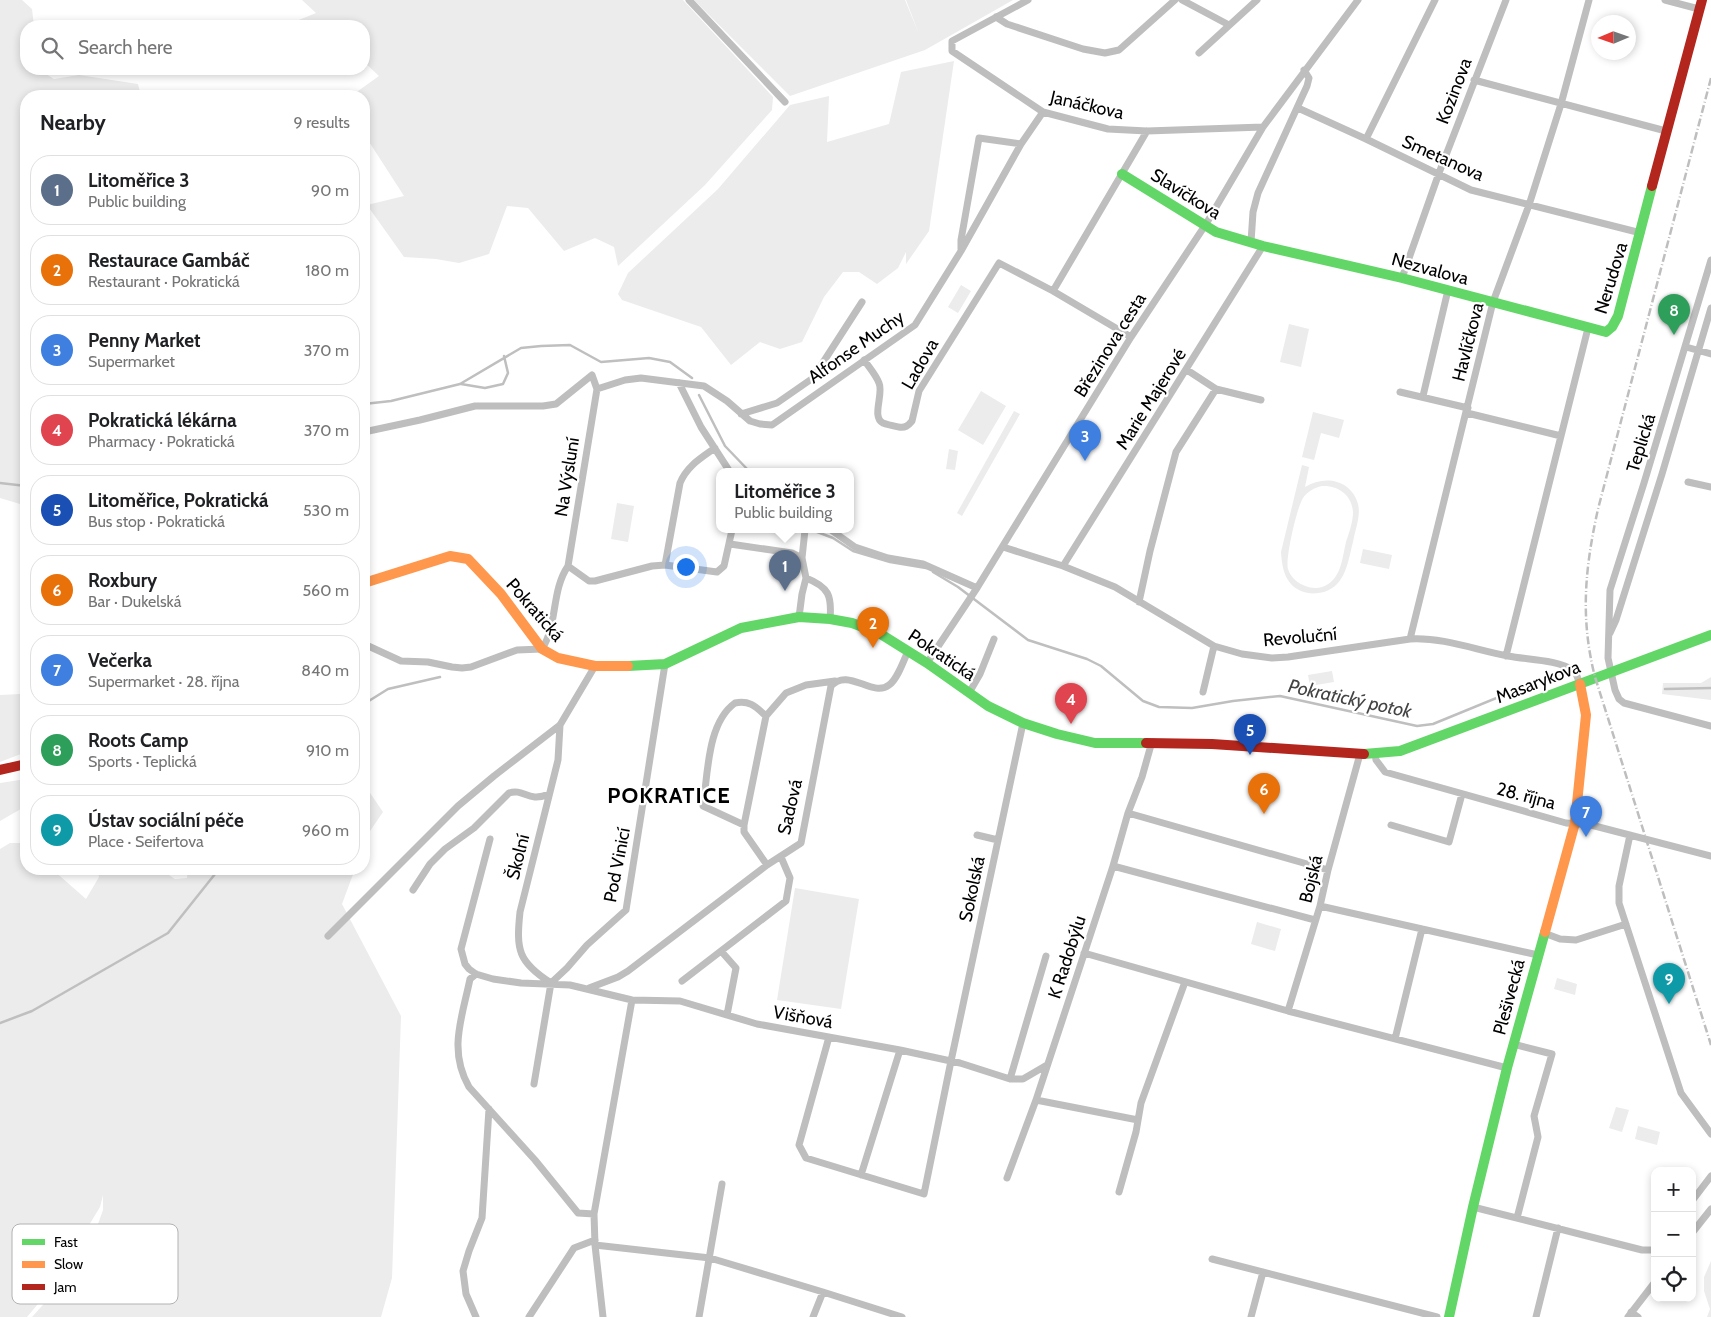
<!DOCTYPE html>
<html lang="en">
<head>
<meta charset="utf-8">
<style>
  :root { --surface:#fff; --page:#f6f6f6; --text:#202124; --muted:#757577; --line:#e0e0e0; --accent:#2563eb }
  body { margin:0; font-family:Cabin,sans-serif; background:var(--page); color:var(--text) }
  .controls { position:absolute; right:15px; bottom:15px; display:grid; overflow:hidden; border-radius:10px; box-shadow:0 2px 8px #0003 }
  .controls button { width:45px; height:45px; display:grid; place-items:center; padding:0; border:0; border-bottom:1px solid var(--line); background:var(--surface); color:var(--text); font:25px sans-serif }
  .compass { position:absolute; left:1591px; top:15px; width:45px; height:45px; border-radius:50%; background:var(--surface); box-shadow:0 2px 8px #0003; rotate:268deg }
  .you { position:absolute; left:685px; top:566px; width:18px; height:18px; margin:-12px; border:4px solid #fff; border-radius:50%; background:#1a73e8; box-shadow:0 0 0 8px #1a73e833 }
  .badge { display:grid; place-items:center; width:32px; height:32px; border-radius:50%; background:var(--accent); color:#fff; font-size:16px; font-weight:700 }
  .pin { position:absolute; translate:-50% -41px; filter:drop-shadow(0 1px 2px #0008) }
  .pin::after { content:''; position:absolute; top:26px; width:18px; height:15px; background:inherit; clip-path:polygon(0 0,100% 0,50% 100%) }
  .popup { position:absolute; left:716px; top:468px; width:138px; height:65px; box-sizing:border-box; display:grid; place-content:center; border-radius:10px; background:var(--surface); filter:drop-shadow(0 1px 4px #0005); font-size:16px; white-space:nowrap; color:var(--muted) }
  .popup b { font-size:19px; color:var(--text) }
  .popup::after { content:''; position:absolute; left:50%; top:100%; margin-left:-10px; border:10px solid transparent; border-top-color:var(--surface) }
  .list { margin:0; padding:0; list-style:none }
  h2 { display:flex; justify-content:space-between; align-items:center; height:65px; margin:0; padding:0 20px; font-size:21px }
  h2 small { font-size:16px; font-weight:400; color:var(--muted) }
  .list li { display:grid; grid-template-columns:32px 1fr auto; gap:15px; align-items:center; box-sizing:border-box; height:70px; margin:0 10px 10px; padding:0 10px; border:1px solid var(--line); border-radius:20px }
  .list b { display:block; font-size:19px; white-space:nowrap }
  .list p { margin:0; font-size:16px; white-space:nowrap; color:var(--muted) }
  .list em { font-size:16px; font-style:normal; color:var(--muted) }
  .icon { flex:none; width:28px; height:28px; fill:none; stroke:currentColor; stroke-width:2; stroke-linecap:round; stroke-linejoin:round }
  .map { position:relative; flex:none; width:1711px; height:1317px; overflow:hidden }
  .search { position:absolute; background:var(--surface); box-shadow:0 2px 8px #0003; left:20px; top:20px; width:350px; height:55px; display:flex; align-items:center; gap:12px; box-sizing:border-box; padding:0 18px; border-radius:20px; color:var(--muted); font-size:19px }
  .panel { position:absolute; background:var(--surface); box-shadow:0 2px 8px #0003; left:20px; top:90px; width:350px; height:785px; border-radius:20px }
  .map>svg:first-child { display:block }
  .green { fill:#ececec; fill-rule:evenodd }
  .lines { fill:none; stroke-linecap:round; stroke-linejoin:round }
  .stream { stroke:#bfbfbf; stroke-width:2.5 }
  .street { stroke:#bebebe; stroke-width:7 }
  .fast { stroke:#63d668; stroke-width:10 }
  .slow { stroke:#ff974d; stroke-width:10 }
  .jam { stroke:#b3261e; stroke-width:10 }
  .rail { stroke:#bebebe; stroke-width:2.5; stroke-dasharray:8 2.5 1 2.5; stroke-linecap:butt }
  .labels { text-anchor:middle; stroke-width:4.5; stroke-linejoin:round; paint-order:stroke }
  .street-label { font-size:18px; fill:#000; stroke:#fff }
  .water-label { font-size:19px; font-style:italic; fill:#444; stroke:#fff }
  .district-label { font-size:22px; font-weight:bold; letter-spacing:1px; fill:#000; stroke:#fff }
  .key { fill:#fff; stroke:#b2b2b2; stroke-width:1 }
  .key-label { font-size:14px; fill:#000 }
</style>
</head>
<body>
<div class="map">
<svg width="1711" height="1317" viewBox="0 0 1711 1317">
  <rect width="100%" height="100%" fill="#fff"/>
  <path class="green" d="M 0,0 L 22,0 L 32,9 L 34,26 L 26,26 L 26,69 L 38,69 L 54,79 L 79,75 L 138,84 L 141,96 L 26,96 L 26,412 L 23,412 L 20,504 L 0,498 Z
    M 302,0 L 683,0 L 773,97 L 772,110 L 705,185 L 618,266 L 614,247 L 595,238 L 564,251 L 528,208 L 507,206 L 489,254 L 459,263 L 436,259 L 404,257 L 367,205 L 404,196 L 364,134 L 364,96 L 351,96 L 379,76 L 364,62 L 364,26 L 284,26 L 316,13 Z
    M 694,0 L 905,0 L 919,34 L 906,0 L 1013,0 L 925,50 L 790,96 Z
    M 954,61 L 929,231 L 906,264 L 906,252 L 898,268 L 877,284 L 859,272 L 843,272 L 824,297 L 802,342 L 780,349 L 760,342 L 731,365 L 701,327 L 622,300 L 618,294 L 628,273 L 718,189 L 790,105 L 829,96 L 827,142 L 889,124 L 901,72 Z
    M 961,285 L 971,291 L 958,313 L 948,307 Z
    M 1289,324 L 1309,329 L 1301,367 L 1280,362 Z
    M 981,391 L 1006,406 L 983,445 L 958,430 Z
    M 1014,411 L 1020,414 L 962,516 L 957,513 Z
    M 1313,412 L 1344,420 L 1339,438 L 1321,433 L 1314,460 L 1302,457 Z
    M 949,449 L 958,451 L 955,470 L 946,469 Z
    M 1302,465 L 1309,467 L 1305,487 C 1324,475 1351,479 1358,504 C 1361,516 1355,530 1353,542 C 1348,561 1346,585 1324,592 C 1316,594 1308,594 1301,591 C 1285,584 1282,568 1281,552 ZM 1322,486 C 1338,485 1352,495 1353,512 C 1353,522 1349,533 1346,542 C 1342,559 1341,581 1322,587 C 1316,589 1309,588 1303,585 C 1296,582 1290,576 1288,569 C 1285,559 1297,507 1303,498 C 1308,491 1314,488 1322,486 Z
    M 617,503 L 634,506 L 628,542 L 611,539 Z
    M 23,514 L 26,514 L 26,752 L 0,762 L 0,695 L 20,694 L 23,620 L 21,519 Z
    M 1363,549 L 1392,555 L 1389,569 L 1360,563 Z
    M 1332,671 L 1334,682 L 1310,686 L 1308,675 Z
    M 1711,677 L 1711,700 L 1662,694 L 1663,683 L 1701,683 Z
    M 26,779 L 26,806 L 0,821 L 0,783 Z
    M 364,784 L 383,812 L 368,834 L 364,846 Z
    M 10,843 L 22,843 L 26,847 L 26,869 L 52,869 L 86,899 L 99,877 L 97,869 L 160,869 L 175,879 L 187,878 L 188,869 L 355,869 L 342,904 L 401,1016 L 392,1278 L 381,1317 L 32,1317 L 67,1278 L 98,1224 L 103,1210 L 103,1195 L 100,1207 L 66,1263 L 43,1298 L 27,1317 L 0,1317 L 0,849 Z
    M 795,888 L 859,899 L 841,1009 L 777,1000 Z
    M 1257,922 L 1281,929 L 1275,951 L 1251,944 Z
    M 1557,978 L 1577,984 L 1575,995 L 1554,989 Z
    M 1616,1107 L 1629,1110 L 1622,1132 L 1609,1128 Z
    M 1638,1126 L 1660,1132 L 1657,1145 L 1635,1139 Z
    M 1711,1261 L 1711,1317 L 1707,1317 L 1710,1309 L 1704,1291 L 1704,1277 Z"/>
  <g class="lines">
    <path class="stream" d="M 461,384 L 485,388 L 503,384 L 508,373 L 504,356
      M 699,395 L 725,446 L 750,472
      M 364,404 L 391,401 L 460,384 L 521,348 L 541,346 L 570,345 L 601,362 L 649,358 L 670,362 L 692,378
      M 0,483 L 26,486
      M 812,530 L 833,538 L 853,551 L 890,562 L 926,568
      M 933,572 L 958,587 L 1028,640 L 1087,659 L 1101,666 L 1143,701 L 1159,707 L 1192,708 L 1233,701 L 1280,696 L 1417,726 L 1433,724 L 1538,681 L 1562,673
      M 1665,689 L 1711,688
      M 364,704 L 388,689 L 440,677
      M 0,1023 L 32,1011 L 168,933 L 219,869"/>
    <path class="street" d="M 689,0 L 785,102
      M 1028,0 L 952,41 L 952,51 L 1043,112 L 1108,129 L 1147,131 L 1263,127
      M 1182,0 L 1229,25
      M 1665,0 L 1699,9
      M 996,17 L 1007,24 L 1083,49 L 1105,53 L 1119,50 L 1175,0
      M 1199,53 L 1257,0
      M 1474,80 L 1666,131
      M 1298,108 L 1366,139 L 1471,190 L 1641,233
      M 1366,139 L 1435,0
      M 1251,242 L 1253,212 L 1258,193 L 1307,86 L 1309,78 L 1304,70
      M 961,249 L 961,240 L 979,138 L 1021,144
      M 1711,260 L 1644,483 L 1610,590 L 1608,658 L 1615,690 L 1619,699 L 1624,703 L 1711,726
      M 1402,278 L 1439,173 L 1506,0
      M 1053,291 L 1147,131
      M 1686,347 L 1711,354
      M 864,360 C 869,367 876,375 879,383 C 884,394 871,417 883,423 C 888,425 894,426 899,427 C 905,428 908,426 912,421 L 919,391 L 999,263 L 1053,291 L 1131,337
      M 1187,370 L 1216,389 L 1261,400
      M 679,383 L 701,427 L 730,472
      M 597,389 L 625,380 L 641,378 L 704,386 L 727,401 L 750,421 L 760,424 L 772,425 L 915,325 L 961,251 L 1021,144 L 1043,112
      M 1400,392 L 1468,408
      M 1423,396 L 1448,290
      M 1467,413 L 1561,436
      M 741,414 L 777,403 L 813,378 L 862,302
      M 364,432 L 420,420 L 475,406 L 543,406 L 556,404 L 592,375 L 597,389 L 568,566 C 551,591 558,624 542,649 L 517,650 L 471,667 L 462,668 L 452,667 L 428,662 L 401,661 L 364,644
      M 1688,482 L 1711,487
      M 831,530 L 855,547 L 888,558 L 923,564 L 977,588
      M 730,544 L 792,553 L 802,558 L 806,578 L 802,594 L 799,617
      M 1003,547 L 1063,566 L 1115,587 L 1214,646 L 1242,654 L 1272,658 L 1288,657 L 1410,639 C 1443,637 1476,650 1508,656 C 1529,660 1556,659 1575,671 L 1580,684
      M 802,558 L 805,530
      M 665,565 L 680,483 C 687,466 701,458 715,448
      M 568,566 L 589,581 L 595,581 L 652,566 L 665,565 L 717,572 L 724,566 L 732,530
      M 1063,566 L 1263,246
      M 806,578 C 829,587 832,596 830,619
      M 1139,602 L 1150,551 L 1176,452 L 1216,389
      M 1610,633 L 1616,620 L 1662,474 L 1711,308
      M 1410,639 L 1493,302 L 1529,205 L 1561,104 L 1589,0
      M 1506,656 L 1588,328
      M 927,663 L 977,588 L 1131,337 L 1206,224 L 1263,127 L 1358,0
      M 1203,692 L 1214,646
      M 969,693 L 980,674 L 994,639
      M 1375,754 L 1376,760 L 1385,772 L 1566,823 L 1591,825 L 1711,856
      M 1128,813 L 1328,870
      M 744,825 L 703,806 C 708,774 707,723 735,703 C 750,700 756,707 766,716
      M 1391,825 L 1449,842 L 1462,794
      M 977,835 L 998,840
      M 1630,835 L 1619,886 L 1619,903 L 1681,1093 L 1711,1134
      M 490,839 L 461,949 L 465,964 L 469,969 L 476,974 L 493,979 L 521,983 L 570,985 L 632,1000 L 680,1001 L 757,1024 L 900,1050 L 960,1063 L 1010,1079 L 1023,1079 L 1047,1065
      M 767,865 L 744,832 L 744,825 L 766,716 L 786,693 L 806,685 L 835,681
      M 1113,866 L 1315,920
      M 413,890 L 430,864 L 445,849 L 474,828 L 509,793 C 524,788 528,803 549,794
      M 1320,906 L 1538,955
      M 1544,933 L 1560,939 L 1576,940 L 1626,924
      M 328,936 L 458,806 L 494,776 L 560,725 L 595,666
      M 721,951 L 736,968 L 727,1015
      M 1084,953 L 1288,1011 L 1507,1068
      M 476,974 L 470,979 C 462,1018 448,1050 469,1087 L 535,1160 L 578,1213 L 594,1214
      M 682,981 L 786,901 L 790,878 L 781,857
      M 551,983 L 567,968 L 587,945 L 626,910 L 665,664
      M 551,983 C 518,962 516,950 520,912 L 558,760 L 560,725
      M 589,988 L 618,977 L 628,971 L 767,865 L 801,843 L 831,686 C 848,667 873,698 889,685 C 897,680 904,660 908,651
      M 1288,1011 L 1320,906 L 1328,870 L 1360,754
      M 829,1037 L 799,1145 L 806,1158 L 924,1194 L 951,1061 L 1023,723
      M 1395,1039 L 1422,929
      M 1513,1044 L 1552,1054 L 1534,1116 L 1538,1137 L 1517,1218
      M 1010,1079 L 1046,956
      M 534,1084 L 551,983
      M 1036,1100 L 1138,1120
      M 861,1175 L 900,1050
      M 1007,1178 L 1036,1100 L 1113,866 L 1128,813 L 1142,777 L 1151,745
      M 1119,1192 L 1136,1132 L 1141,1103 L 1185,982
      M 1692,1201 L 1711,1176
      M 1473,1207 L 1642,1250 L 1655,1250
      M 1692,1233 L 1711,1209
      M 595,1245 L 710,1258 L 823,1292 L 902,1317
      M 1212,1259 L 1437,1317
      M 1631,1312 L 1638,1317
      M 476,1317 L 466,1294 L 463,1271 L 469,1251 L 482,1218 L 489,1109
      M 529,1317 L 574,1248 L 595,1240
      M 603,1317 L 595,1245 L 594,1214 L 632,1000
      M 699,1317 L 722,1184
      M 813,1317 L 823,1292
      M 1251,1317 L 1263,1272
      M 1536,1317 L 1558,1228
      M 1628,1317 L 1655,1282"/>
    <path class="fast" d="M 1122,174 L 1216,232 L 1263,246 L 1402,278 L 1606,332 L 1612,327 L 1618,316 L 1652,186
      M 628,666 L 665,664 L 741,628 L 799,617 L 830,619 L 852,623 L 879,633 L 927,663 L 988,706 L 1023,723 L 1057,734 L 1095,743 L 1146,743
      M 1364,754 L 1400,751 L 1711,635
      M 1449,1317 L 1473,1207 L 1507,1068 L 1545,932"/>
    <path class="slow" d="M 364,583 L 450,556 L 468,559 L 501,594 L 542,649 L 558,658 L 595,666 L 628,666
      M 1545,932 L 1575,823 L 1586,715 L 1580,684"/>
    <path class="jam" d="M 1652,186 L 1702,0
      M 1146,743 L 1212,744 L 1364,754
      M 0,770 L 26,764"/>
    <path class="rail" d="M 1711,78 L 1598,509 C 1585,568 1580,618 1595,677 L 1711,1045"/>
  </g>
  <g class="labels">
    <g class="street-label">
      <text transform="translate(1454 91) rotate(-69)" y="6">Kozinova</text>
      <text transform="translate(1087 105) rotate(13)" y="6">Janáčkova</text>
      <text transform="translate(1443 158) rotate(24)" y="6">Smetanova</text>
      <text transform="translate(1186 194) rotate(32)" y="6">Slavíčkova</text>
      <text transform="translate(1430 269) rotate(15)" y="6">Nezvalova</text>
      <text transform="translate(1611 278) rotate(-73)" y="6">Nerudova</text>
      <text transform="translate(1468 342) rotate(-76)" y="6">Havlíčkova</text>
      <text transform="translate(1110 345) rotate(-58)" y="6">Březinova cesta</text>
      <text transform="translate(856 347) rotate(-35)" y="6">Alfonse Muchy</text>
      <text transform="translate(920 364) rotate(-60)" y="6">Ladova</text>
      <text transform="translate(1151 399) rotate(-58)" y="6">Marie Majerové</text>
      <text transform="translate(1641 443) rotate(-73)" y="6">Teplická</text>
      <text transform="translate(567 477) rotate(-81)" y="6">Na Výsluní</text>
      <text transform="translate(535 610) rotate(49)" y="6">Pokratická</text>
      <text transform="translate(1300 637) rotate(-5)" y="6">Revoluční</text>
      <text transform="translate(942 655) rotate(34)" y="6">Pokratická</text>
      <text transform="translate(1538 682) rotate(-21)" y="6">Masarykova</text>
      <text transform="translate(1526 796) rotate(15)" y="6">28. října</text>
      <text transform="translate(790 807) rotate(-77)" y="6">Sadová</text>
      <text transform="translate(518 857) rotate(-76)" y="6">Školní</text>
      <text transform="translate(617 865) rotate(-79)" y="6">Pod Vinicí</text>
      <text transform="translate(1311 879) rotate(-76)" y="6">Bojská</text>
      <text transform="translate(972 889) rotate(-78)" y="6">Sokolská</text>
      <text transform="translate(1067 957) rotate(-72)" y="6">K Radobýlu</text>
      <text transform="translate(1509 997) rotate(-75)" y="6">Plešivecká</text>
      <text transform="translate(803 1017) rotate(10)" y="6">Višňová</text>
    </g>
    <g class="water-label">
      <text transform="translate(1350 698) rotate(12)" y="7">Pokratický potok</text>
    </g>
    <g class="district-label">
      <text x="669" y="803">POKRATICE</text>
    </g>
  </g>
  <rect x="12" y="1224" width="166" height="80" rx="8" class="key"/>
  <rect x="22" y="1239" width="23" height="6" fill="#63d668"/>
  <rect x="22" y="1261" width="23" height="7" fill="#ff974d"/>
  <rect x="22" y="1284" width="23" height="6" fill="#b3261e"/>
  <g class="key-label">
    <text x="54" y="1247">Fast</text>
    <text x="54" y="1269">Slow</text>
    <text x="54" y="1292">Jam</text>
  </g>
</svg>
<div class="controls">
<button>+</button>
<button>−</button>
<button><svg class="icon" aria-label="locate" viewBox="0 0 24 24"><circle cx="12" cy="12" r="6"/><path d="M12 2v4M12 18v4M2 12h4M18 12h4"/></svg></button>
</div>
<svg class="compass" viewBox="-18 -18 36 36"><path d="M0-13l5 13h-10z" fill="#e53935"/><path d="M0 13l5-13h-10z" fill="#757577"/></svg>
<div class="you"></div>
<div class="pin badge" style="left:785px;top:591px;background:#5c6f8a">1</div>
<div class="popup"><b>Litoměřice 3</b>Public building</div>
<div class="pin badge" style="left:873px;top:648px;background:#e8710a">2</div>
<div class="pin badge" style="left:1085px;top:461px;background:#3f7fe0">3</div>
<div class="pin badge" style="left:1071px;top:724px;background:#e0444e">4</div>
<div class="pin badge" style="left:1250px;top:755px;background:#1a4fb4">5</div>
<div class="pin badge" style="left:1264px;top:814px;background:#e8710a">6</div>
<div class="pin badge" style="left:1586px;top:837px;background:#3f7fe0">7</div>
<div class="pin badge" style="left:1674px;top:335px;background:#2e9e5b">8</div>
<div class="pin badge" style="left:1669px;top:1004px;background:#0f9aa8">9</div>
<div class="search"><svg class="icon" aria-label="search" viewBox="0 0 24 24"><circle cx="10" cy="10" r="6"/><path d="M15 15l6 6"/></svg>Search here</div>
<section class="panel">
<h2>Nearby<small>9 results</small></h2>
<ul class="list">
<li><span class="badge" style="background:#5c6f8a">1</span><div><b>Litoměřice 3</b><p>Public building</p></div><em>90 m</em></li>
<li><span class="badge" style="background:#e8710a">2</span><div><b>Restaurace Gambáč</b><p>Restaurant · Pokratická</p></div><em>180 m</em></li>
<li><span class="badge" style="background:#3f7fe0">3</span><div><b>Penny Market</b><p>Supermarket</p></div><em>370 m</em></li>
<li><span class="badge" style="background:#e0444e">4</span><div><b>Pokratická lékárna</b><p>Pharmacy · Pokratická</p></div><em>370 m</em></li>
<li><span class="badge" style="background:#1a4fb4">5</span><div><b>Litoměřice, Pokratická</b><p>Bus stop · Pokratická</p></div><em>530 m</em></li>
<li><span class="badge" style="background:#e8710a">6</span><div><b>Roxbury</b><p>Bar · Dukelská</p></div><em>560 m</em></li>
<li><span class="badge" style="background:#3f7fe0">7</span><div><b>Večerka</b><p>Supermarket · 28. října</p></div><em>840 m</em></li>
<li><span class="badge" style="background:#2e9e5b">8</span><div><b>Roots Camp</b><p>Sports · Teplická</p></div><em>910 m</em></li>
<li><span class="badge" style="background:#0f9aa8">9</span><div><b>Ústav sociální péče</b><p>Place · Seifertova</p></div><em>960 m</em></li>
</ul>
</section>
</div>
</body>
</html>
